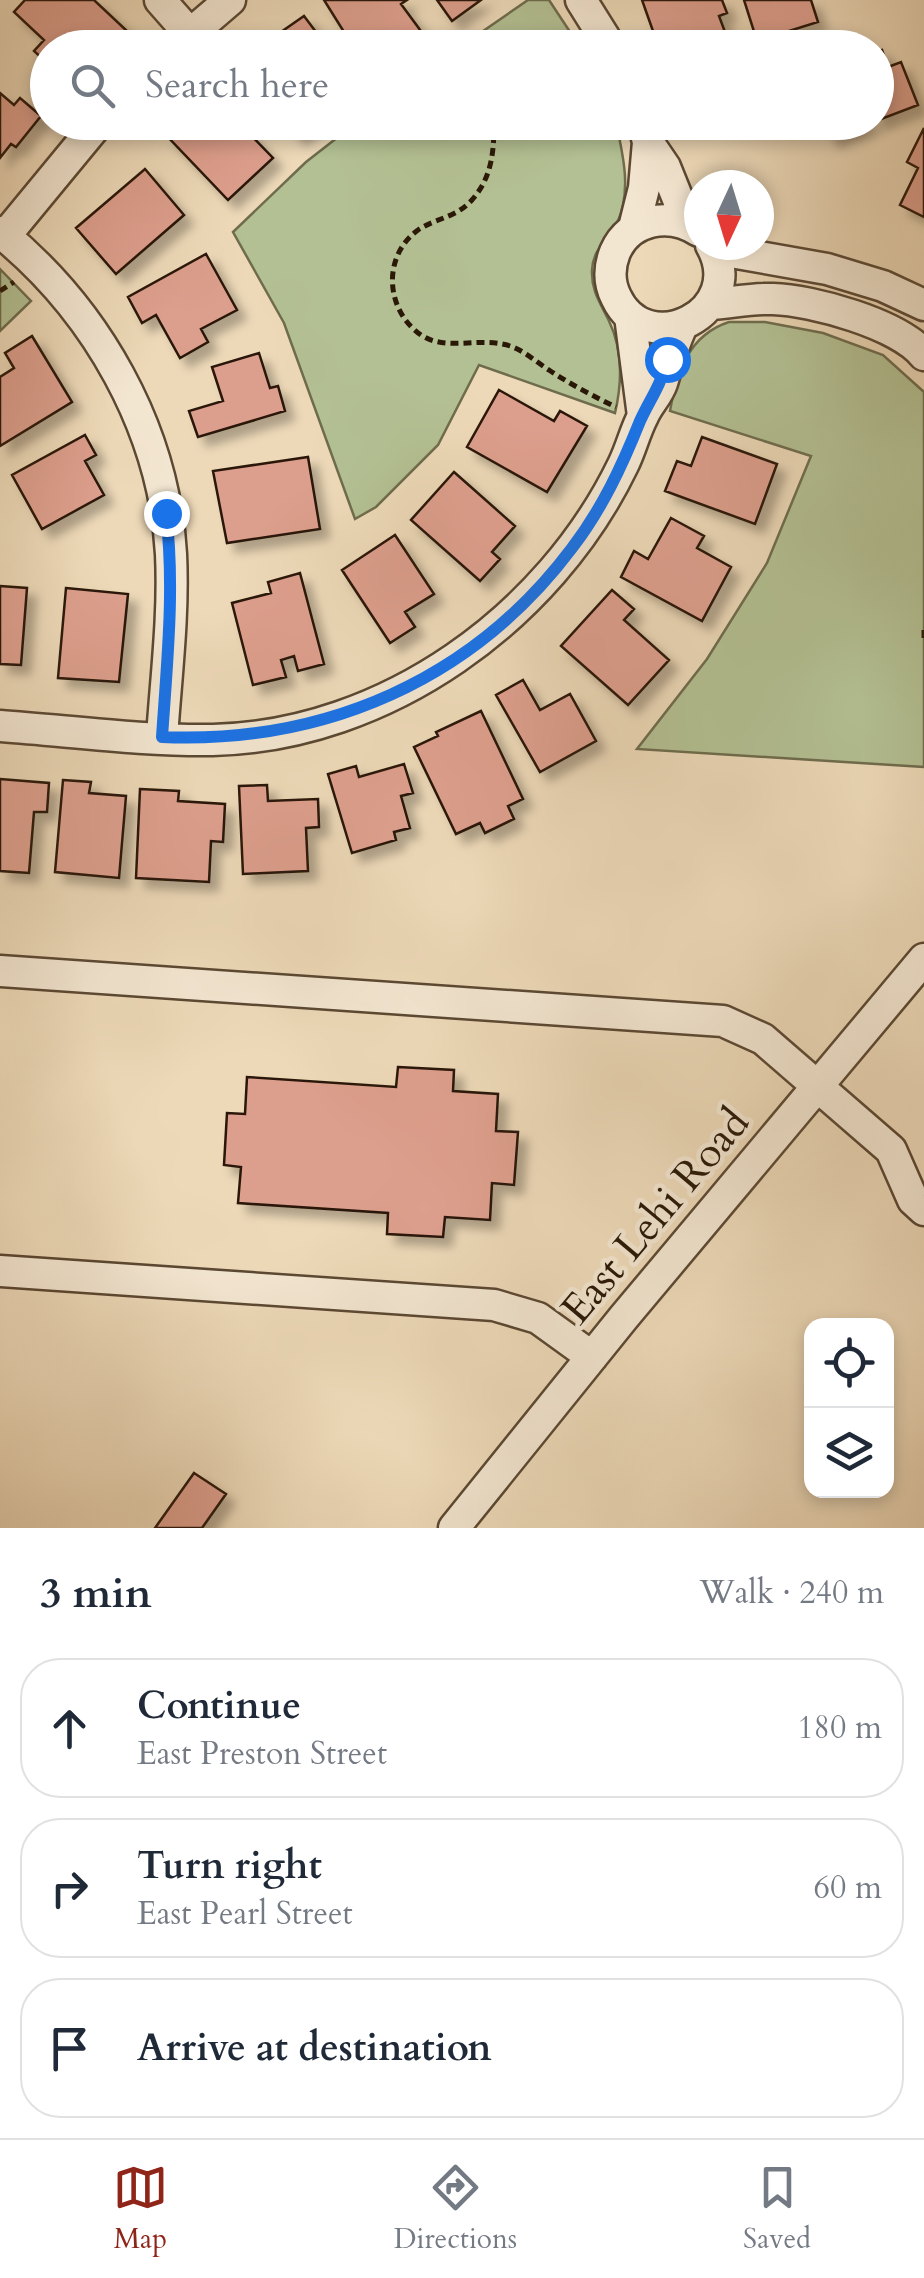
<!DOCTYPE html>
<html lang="en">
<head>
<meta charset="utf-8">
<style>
  :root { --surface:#fff; --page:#f2f2f3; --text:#1f2937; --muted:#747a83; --line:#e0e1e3; --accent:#8f2418 }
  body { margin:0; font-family:Cardo,serif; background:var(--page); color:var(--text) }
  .controls { position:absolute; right:30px; bottom:30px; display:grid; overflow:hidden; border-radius:20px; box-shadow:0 5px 15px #0003 }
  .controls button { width:90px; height:90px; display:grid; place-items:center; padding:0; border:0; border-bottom:2px solid var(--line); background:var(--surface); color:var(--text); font:50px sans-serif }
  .compass { position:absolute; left:684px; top:170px; width:90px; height:90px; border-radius:50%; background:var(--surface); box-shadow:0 5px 15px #0003; rotate:184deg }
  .stop { position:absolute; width:30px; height:30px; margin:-22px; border:8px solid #1a73e8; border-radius:50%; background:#fff }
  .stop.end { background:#1a73e8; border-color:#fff; box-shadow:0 2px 10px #0008 }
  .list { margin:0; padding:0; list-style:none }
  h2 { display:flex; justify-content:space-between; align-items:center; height:130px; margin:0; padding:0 40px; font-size:42px }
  h2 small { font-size:32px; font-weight:400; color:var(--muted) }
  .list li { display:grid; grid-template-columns:65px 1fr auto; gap:30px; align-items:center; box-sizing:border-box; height:140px; margin:0 20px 20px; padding:0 20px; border:2px solid var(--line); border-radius:40px }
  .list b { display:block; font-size:38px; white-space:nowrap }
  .list p { margin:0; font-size:32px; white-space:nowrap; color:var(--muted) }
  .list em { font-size:32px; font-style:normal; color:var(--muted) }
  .icon { flex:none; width:55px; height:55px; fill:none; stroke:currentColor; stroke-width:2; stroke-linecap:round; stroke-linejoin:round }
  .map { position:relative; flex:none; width:924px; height:1528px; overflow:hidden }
  .search { position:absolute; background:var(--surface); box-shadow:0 5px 15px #0003; left:30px; right:30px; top:30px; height:110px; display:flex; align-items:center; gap:25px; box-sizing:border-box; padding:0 35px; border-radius:55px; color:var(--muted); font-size:38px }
  .sheet { height:610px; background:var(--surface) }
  nav { display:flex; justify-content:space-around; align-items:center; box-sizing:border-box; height:140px; border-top:2px solid var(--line); background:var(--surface); font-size:28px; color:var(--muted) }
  nav a { display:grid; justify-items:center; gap:5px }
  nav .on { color:var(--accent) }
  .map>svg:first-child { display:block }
  .green { fill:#b3c093; stroke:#6e6c4d; stroke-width:2.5 }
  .building { fill:#dd9f8d; stroke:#2a1807; stroke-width:2.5; filter:url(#shadow) }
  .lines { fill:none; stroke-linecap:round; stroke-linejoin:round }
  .minor-casing { stroke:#5b4833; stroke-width:35 }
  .path { stroke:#2a1807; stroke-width:5; stroke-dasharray:8 5; stroke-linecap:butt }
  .minor { stroke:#f3e6d1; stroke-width:30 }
  .route { stroke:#1a73e8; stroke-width:12 }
  .labels { text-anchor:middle; stroke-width:9; stroke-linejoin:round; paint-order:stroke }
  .street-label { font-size:42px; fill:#2a1807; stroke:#f3e6d1 }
</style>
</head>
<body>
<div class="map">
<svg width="924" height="1528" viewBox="0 0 924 1528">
  <defs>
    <filter id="shadow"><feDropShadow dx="9" dy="9" stdDeviation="5" flood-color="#0004"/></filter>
  </defs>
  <rect width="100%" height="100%" fill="#edd9b8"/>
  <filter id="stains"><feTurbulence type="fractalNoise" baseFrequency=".002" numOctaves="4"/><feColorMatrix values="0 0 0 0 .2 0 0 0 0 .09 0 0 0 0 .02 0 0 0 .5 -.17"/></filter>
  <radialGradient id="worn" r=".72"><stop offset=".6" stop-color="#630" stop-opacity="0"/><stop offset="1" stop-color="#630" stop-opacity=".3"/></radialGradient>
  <path class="green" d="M 528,0 L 549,0 L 580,47 L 460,47 Z
    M 356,123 L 616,123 C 623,154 632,192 617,223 C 608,241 593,248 592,270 C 591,291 601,304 609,321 C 623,350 622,383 615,413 L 479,365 L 438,445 L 376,507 L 355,519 L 284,323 L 233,232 L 306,162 Z
    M 0,269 L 31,301 L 0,331 Z
    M 729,322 L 765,322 L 823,333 L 883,355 L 924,392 L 924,767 L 637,749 L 707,659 L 767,563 L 811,456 L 670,411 C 677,371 689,335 729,322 Z"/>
  <path class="building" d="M 25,0 L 94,0 L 127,31 L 111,48 L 102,48 L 97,43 L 93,48 L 48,48 L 48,64 L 34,51 L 44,40 L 14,12 Z
    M 324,0 L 407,0 L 401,4 L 426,38 L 412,48 L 354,48 Z
    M 437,0 L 481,0 L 452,21 Z
    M 642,0 L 722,0 L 727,13 L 719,16 L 731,48 L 659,48 Z
    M 744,0 L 811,0 L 818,22 L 757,41 Z
    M 304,16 L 328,48 L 258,48 Z
    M 882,50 L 888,67 L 901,62 L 918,105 L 876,121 L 876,53 Z
    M 0,93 L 14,105 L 20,98 L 41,116 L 16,147 L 11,144 L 0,158 Z
    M 179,122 L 238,122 L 273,158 L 228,200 L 166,135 Z
    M 286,122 L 315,122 L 297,136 Z
    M 824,122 L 872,122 L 830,138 Z
    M 924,128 L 924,217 L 900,205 L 918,168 L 907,162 Z
    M 145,169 L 184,215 L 116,274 L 76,228 Z
    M 206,254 L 237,310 L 201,329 L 208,342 L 180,358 L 156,315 L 142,323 L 128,297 Z
    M 32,336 L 72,402 L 0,446 L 0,377 L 14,368 L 5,353 Z
    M 259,353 L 270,388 L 278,386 L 285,411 L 198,437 L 189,411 L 223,401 L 212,367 Z
    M 499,390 L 554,421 L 560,411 L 587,426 L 547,492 L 467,447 Z
    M 85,435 L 96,455 L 85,461 L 104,495 L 42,529 L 12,475 Z
    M 702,437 L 777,464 L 755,524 L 665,491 L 677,461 L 691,466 Z
    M 308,457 L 320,529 L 227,543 L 213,471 Z
    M 454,472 L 515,526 L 492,552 L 500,559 L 480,581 L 411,520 Z
    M 671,518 L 704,536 L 697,548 L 731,567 L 702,621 L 621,577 L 634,551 L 648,559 Z
    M 395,535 L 434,594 L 405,612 L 415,627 L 390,643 L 342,570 Z
    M 300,573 L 324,664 L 298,671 L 294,656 L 281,660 L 286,677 L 253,685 L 232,603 L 271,593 L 268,582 Z
    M 0,586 L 27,588 L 21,665 L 0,664 Z
    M 66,588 L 128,594 L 119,682 L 58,678 Z
    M 612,590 L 634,609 L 624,620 L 669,660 L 628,705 L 561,646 Z
    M 523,680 L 540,710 L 570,694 L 596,741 L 540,772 L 496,695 Z
    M 481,711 L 523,799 L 508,806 L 514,819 L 485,833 L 480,823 L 456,834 L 414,747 L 438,736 L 436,732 Z
    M 404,764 L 413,793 L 401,796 L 410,828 L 394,832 L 396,840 L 352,853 L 328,774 L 356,766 L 359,777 Z
    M 0,779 L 49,783 L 47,812 L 34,812 L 29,873 L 0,871 Z
    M 63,780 L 91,782 L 89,793 L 126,796 L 119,878 L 55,872 Z
    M 267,785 L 268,801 L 318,799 L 319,827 L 306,828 L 308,871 L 243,874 L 239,786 Z
    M 140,789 L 179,791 L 178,801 L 225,804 L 223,842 L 211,841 L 209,882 L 136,878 Z
    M 398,1067 L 454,1070 L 453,1091 L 498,1094 L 496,1131 L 518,1132 L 514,1185 L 492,1183 L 490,1220 L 445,1217 L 443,1237 L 387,1234 L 388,1213 L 238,1203 L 241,1167 L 224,1165 L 227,1113 L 245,1114 L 247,1077 L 396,1087 Z
    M 194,1473 L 226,1494 L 202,1528 L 155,1528 Z"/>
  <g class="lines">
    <g class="minor-casing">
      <path id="minor" d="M 160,0 L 189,33
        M 581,0 L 611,48
        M 174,48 L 230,0
        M 643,122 L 648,142 L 665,167 L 688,224
        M 634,228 L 644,188 L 648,142
        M 699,231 C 670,212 630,218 615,252 C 609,267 609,283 616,297 C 647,363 749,312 711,245
        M 0,232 C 96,310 164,428 171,554 C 174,615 166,677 162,737
        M 5,236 L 99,122
        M 714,249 L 827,269 L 883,286 L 924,305
        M 710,304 C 730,303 752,298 773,299 C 812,300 899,324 924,355
        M 630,316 L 643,416
        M 0,726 C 70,731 142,741 213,740 C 386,736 549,618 623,465 C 631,449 635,431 643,416 C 648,404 658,395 662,383 C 668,363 673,345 682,326
        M 0,971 L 723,1021 L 763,1039 L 891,1150 L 913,1200 L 924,1210
        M 0,1271 L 494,1305 L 538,1318 L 592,1357
        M 454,1528 L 624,1317 L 924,959"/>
    </g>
    <path class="path" d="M 549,48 L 573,36
      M 494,122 C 494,152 492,178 471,201 C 455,218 436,218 418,230 C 382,256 385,310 421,335 C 446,352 481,336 510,346 C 525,351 536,362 549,370 C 570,384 593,396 616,407
      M 0,291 L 14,282
      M 924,630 L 924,641"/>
    <use href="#minor" class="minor"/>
  </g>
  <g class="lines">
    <path class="route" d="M 166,513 C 175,588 167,662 162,737 C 325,744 473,680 572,548 C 602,509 622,466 640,421 C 651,397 661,386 667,359"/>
  </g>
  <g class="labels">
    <g class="street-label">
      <text transform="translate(654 1215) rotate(-50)" y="15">East Lehi Road</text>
    </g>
  </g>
  <rect width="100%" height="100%" filter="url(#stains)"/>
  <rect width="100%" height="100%" fill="url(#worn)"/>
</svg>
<div class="controls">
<button><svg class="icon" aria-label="locate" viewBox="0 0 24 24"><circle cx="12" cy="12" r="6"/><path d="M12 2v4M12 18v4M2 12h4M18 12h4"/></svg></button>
<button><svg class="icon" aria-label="layers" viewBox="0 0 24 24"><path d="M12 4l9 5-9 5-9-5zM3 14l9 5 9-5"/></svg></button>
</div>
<svg class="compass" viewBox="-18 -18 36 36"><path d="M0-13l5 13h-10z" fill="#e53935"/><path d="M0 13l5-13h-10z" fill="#747a83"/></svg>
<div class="stop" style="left:667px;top:359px"></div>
<div class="stop end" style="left:166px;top:513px"></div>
<div class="search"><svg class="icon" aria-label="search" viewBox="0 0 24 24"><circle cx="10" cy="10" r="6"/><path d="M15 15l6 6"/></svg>Search here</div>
</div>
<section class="sheet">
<h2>3 min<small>Walk · 240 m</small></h2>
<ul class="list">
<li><svg class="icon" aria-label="ahead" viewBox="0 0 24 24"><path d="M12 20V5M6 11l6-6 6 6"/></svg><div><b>Continue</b><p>East Preston Street</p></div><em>180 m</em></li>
<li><svg class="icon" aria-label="right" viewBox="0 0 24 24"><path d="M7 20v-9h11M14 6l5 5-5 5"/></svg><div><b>Turn right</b><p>East Pearl Street</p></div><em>60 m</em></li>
<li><svg class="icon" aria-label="arrive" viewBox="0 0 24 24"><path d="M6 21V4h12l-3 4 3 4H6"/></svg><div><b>Arrive at destination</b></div></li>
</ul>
</section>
<nav>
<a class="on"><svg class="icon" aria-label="map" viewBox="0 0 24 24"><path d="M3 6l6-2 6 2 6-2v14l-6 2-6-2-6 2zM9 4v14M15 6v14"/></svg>Map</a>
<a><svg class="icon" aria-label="directions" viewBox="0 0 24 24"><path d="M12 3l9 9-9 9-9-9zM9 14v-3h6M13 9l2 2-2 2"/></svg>Directions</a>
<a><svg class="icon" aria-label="saved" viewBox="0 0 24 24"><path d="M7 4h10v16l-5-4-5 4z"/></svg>Saved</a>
</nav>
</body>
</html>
